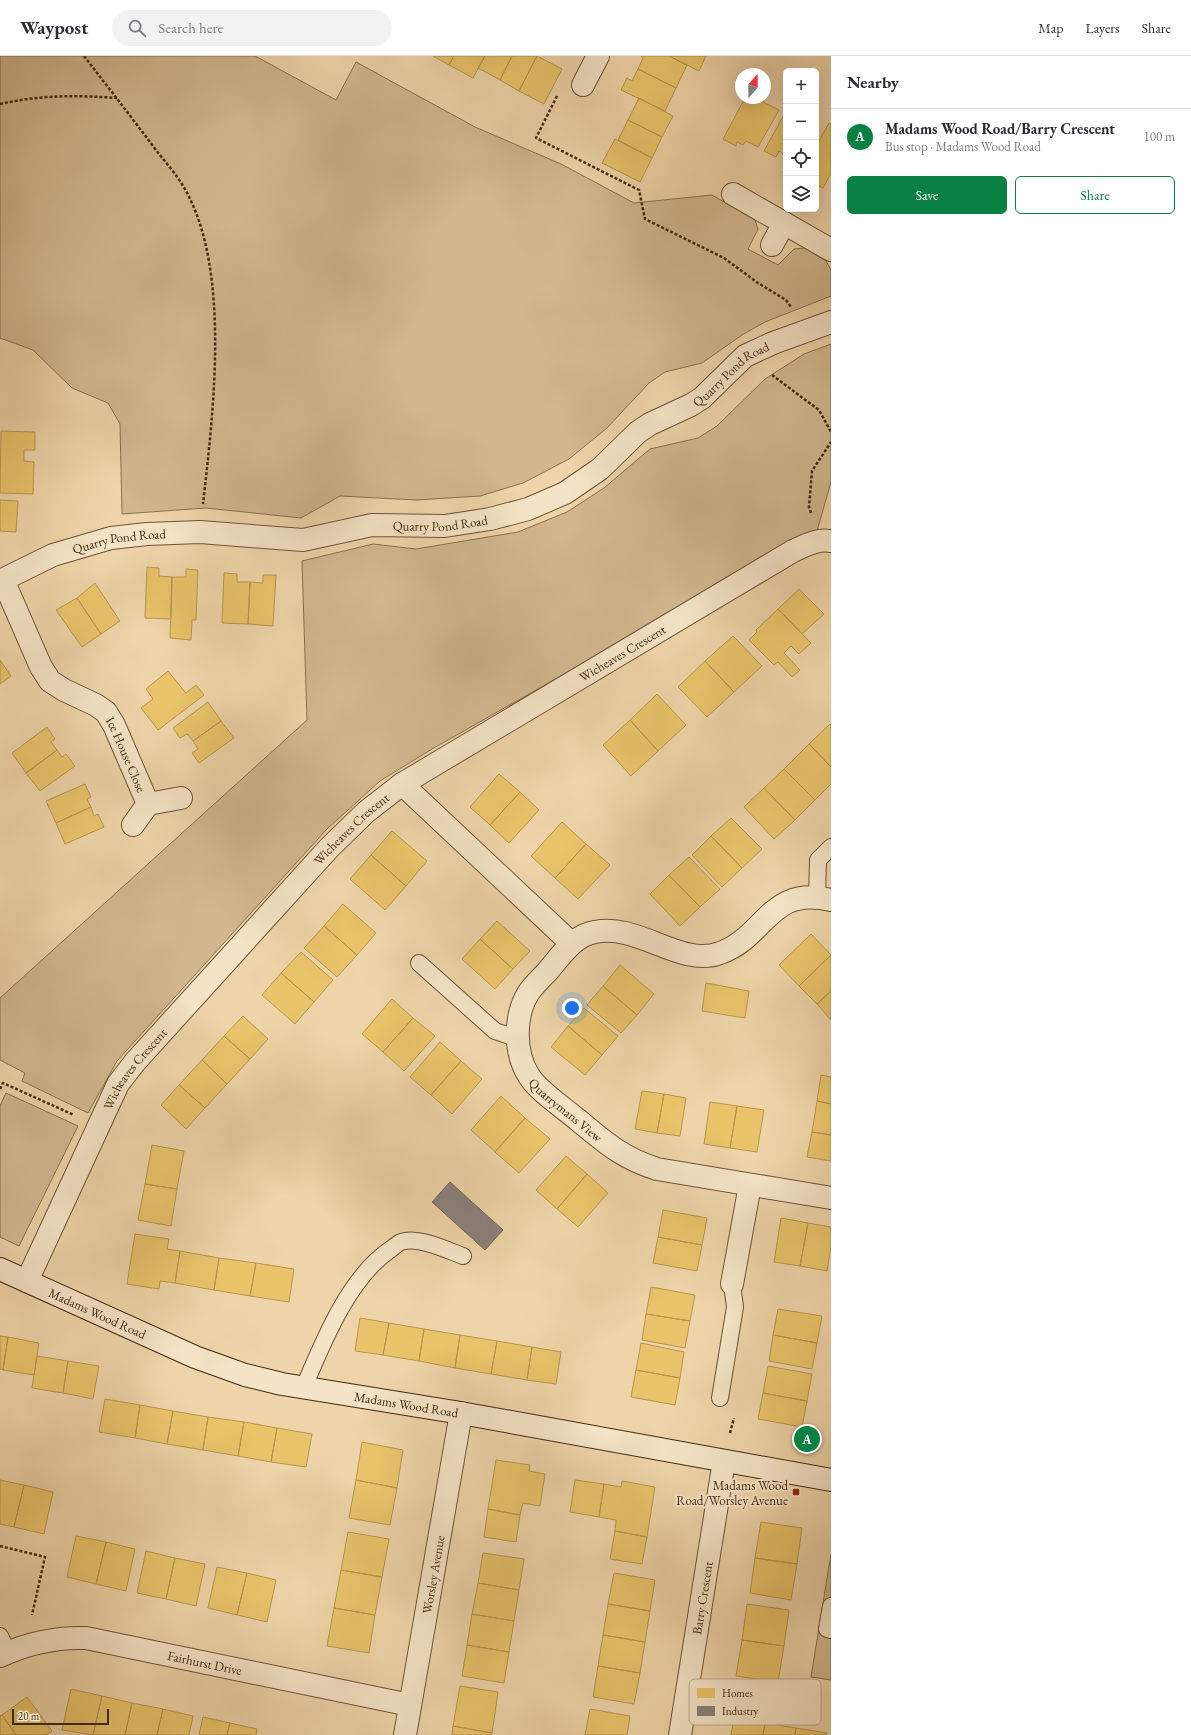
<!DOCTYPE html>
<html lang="en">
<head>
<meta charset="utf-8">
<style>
  :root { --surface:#fff; --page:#f2f2f3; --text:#2b2b33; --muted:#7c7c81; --line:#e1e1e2; --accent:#0b8043 }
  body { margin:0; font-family:"EB Garamond",serif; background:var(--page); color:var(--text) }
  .controls { position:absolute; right:12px; top:12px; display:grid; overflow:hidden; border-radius:6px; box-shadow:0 4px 16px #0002 }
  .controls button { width:36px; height:36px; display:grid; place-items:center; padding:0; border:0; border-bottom:1px solid var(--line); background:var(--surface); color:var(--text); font:20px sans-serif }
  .compass { position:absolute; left:735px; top:12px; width:36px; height:36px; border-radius:50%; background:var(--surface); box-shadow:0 4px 16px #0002; rotate:21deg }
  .scale { position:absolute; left:12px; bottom:10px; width:97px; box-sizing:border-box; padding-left:4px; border:2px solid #432a12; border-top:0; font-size:11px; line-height:14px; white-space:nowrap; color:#432a12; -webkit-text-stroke:3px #f4e3c6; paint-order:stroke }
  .you { position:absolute; left:572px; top:952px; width:14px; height:14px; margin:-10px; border:3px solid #fff; border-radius:50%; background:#1a73e8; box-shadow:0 0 0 6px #1a73e833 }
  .badge { display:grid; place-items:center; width:26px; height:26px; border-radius:50%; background:var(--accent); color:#fff; font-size:13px; font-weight:700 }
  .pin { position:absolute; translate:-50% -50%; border:2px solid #fff; box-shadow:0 1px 4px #0006 }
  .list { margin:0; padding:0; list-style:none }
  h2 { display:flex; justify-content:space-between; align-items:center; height:52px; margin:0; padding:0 16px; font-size:17px }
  h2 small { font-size:13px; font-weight:400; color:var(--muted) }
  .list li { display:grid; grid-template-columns:26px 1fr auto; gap:12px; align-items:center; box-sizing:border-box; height:56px; padding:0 16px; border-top:1px solid var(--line) }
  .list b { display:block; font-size:15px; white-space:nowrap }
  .list p { margin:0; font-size:13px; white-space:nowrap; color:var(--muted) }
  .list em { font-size:13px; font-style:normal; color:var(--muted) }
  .actions { display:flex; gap:8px; padding:12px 16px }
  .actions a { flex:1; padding:9px 0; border:1px solid var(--accent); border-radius:6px; text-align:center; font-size:14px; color:var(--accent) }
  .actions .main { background:var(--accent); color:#fff }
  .icon { flex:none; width:22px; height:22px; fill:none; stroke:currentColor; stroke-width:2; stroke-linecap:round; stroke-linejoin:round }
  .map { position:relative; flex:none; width:831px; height:1679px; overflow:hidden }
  header { display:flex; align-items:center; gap:24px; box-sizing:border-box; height:56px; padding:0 20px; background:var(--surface); border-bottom:1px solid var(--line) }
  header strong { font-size:19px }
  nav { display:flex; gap:22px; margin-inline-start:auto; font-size:14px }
  .search { width:280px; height:36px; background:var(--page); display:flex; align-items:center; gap:10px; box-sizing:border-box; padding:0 14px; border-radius:22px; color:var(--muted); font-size:15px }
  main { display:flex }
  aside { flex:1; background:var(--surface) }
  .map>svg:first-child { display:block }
  .green { fill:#d1b78e; stroke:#8a7050 }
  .homes { fill:#e9c46a; stroke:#b79650 }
  .industry { fill:#8a817c; stroke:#75675c }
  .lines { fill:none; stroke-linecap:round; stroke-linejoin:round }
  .lane-casing { stroke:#6e5438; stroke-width:18 }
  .street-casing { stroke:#6e5438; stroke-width:24 }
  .secondary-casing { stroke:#432a12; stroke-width:24 }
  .path { stroke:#432a12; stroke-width:2.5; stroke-dasharray:3 2; stroke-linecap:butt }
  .lane { stroke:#f4e3c6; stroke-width:16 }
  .street { stroke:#f4e3c6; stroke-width:22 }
  .secondary { stroke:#f4e3c6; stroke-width:22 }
  .poi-dot { fill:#8f2418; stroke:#f4e3c6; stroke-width:1.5 }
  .labels { text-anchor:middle; stroke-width:4; stroke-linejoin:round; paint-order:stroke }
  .street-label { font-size:13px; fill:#432a12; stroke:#f4e3c6 }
  .poi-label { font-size:13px; fill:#432a12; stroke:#f4e3c6; text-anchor:end }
  .key { fill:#f4e3c6; stroke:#bfac90; stroke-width:1 }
  .key-label { font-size:11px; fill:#432a12 }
</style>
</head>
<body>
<header>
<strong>Waypost</strong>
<div class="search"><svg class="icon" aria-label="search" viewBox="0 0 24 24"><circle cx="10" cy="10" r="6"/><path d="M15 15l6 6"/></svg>Search here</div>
<nav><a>Map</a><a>Layers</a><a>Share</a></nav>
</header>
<main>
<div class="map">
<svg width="831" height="1679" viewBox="0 0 831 1679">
  <rect width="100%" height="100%" fill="#eed4a8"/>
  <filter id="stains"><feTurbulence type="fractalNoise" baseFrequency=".005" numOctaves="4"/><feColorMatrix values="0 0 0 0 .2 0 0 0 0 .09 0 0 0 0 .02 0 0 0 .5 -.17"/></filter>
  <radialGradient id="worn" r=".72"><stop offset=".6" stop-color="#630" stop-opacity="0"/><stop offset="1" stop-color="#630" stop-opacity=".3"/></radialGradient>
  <path class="green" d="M 0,0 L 255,0 L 336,44 L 356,6 L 475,71 L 561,108 L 634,147 L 712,139 L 755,164 L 758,173 L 748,193 L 778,209 L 794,193 L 805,192 L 826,205 L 831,214 L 831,240 L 765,266 L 742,279 L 702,307 L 665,316 L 649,327 L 607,372 L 569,403 L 523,427 L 480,440 L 417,444 L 340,440 L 301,462 L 206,452 L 122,458 L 120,368 L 108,347 L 72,332 L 33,294 L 0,282 Z
    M 831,288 L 831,426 L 817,475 L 432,693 L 380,725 L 327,773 L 117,1005 L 88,1057 L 22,1025 L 25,1017 L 0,1004 L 0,942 L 307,664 L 302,505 L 373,488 L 416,493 L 518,476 L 567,456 L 604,432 L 650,393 L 698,382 L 717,370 L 765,323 L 804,298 Z
    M 6,1037 L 78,1070 L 19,1190 L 0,1181 L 0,1050 Z
    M 831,1498 L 831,1624 L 811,1621 Z"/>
  <path class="homes" d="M 433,0 L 454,0 L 449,9 Z
    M 454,0 L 485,0 L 473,22 L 449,9 Z
    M 485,0 L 512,0 L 500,24 L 478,12 Z
    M 512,0 L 537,0 L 519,35 L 500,24 Z
    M 537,0 L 562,13 L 544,48 L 519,35 Z
    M 641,0 L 669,0 L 687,9 L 676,32 L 638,13 L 643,2 Z
    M 669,0 L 706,0 L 699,15 Z
    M 638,13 L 676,32 L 665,55 L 621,34 L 627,22 L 632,25 Z
    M 765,28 L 771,31 L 763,46 L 779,54 L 758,91 L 746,85 L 743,89 L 737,86 L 736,90 L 723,83 L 745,42 L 765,42 Z
    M 639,42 L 673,60 L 662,81 L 628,64 Z
    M 786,55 L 786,100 L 779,95 L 776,101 L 764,95 Z
    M 628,64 L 662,81 L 652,102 L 618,84 Z
    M 829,67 L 831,68 L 831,117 L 823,132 L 816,129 L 816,90 Z
    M 615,83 L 652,102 L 640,126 L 602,107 Z
    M 1,375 L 35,376 L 35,394 L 24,394 L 24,405 L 34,406 L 33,438 L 0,437 Z
    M 0,444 L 18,445 L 16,476 L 0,475 Z
    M 147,511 L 159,512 L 159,520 L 172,521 L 171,563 L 145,562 Z
    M 186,513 L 198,514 L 196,564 L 192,564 L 191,584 L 170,582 L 172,521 L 186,521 Z
    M 224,517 L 237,518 L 237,526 L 250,526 L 248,568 L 222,567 Z
    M 263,519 L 276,519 L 273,570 L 248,568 L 250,526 L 263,527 Z
    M 95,527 L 120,565 L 101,578 L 77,542 Z
    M 799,533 L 824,558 L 802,578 L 778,553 Z
    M 77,542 L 101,578 L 82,591 L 56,554 Z
    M 778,553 L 811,587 L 799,598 L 791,590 L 784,597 L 800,614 L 792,621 L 778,606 L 774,609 L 749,584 L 757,576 L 756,574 Z
    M 733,580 L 762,610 L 734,636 L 705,605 Z
    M 0,604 L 11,620 L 0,628 Z
    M 705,605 L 734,636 L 707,661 L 678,631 Z
    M 168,615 L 186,637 L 196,629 L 204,639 L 158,674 L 141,652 L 153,643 L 146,633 Z
    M 657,638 L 686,669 L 658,695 L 630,664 Z
    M 208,646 L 221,665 L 193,685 L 187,678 L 180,682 L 173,672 Z
    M 630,664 L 658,695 L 631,720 L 603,689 Z
    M 221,665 L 234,682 L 199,707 L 192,697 L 198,693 L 193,685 Z
    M 830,668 L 831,669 L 831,711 L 809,688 Z
    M 47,671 L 55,683 L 51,686 L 57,694 L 26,717 L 12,697 Z
    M 809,688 L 831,711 L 831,728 L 815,744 L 784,713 Z
    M 57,694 L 62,701 L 66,698 L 75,710 L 40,735 L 26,717 Z
    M 784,713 L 815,744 L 795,764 L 764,732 Z
    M 499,718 L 520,736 L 490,769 L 470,751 Z
    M 85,728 L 91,741 L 87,743 L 91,751 L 56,767 L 46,745 Z
    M 764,732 L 795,764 L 774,783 L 744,751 Z
    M 520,736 L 539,754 L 509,787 L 490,769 Z
    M 91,751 L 94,760 L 98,758 L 104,771 L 65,788 L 56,767 Z
    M 731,762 L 762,793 L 742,812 L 711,780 Z
    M 562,766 L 586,788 L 555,822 L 531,800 Z
    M 392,775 L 427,805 L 406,830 L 371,799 Z
    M 711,780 L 742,812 L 722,831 L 692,799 Z
    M 586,788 L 610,809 L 578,843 L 555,822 Z
    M 371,799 L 406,830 L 385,854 L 350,823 Z
    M 689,801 L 720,833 L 700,851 L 669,819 Z
    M 669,819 L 700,851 L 680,870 L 650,838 Z
    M 343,848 L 376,877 L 357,899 L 324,870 Z
    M 497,865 L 530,895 L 513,913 L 480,883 Z
    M 324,870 L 357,899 L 337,921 L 304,892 Z
    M 811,878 L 831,899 L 799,930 L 779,909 Z
    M 480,883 L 513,913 L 495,933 L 462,903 Z
    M 301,896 L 333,924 L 314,946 L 281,917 Z
    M 831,899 L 831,935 L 817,948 L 799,930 Z
    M 620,909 L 654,938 L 637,959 L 603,930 Z
    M 281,917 L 314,946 L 295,968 L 262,939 Z
    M 706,927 L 749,935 L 745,962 L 702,955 Z
    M 603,930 L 637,959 L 621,977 L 587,949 Z
    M 831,935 L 831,964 L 817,948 Z
    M 392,943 L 413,962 L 383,996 L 362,978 Z
    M 584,952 L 618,980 L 602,999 L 568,970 Z
    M 243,960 L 268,983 L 250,1003 L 224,980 Z
    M 413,962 L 435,980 L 404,1015 L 383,996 Z
    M 568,970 L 602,999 L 585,1019 L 551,991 Z
    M 224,980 L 250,1003 L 227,1028 L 202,1004 Z
    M 440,986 L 461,1005 L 431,1039 L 410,1021 Z
    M 202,1004 L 227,1028 L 205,1052 L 179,1029 Z
    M 461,1005 L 482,1023 L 452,1058 L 431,1039 Z
    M 821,1019 L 831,1021 L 831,1048 L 817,1045 Z
    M 179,1029 L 205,1052 L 186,1073 L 161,1049 Z
    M 642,1035 L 664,1038 L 657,1077 L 635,1073 Z
    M 664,1038 L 686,1042 L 680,1080 L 657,1077 Z
    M 501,1040 L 525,1062 L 495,1096 L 471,1074 Z
    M 817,1045 L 831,1048 L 831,1079 L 812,1076 Z
    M 710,1046 L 737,1050 L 730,1092 L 704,1088 Z
    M 737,1050 L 764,1054 L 757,1096 L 730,1092 Z
    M 525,1062 L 550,1083 L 519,1117 L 495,1096 Z
    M 812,1076 L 831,1079 L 831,1105 L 807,1101 Z
    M 152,1089 L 184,1095 L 177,1133 L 145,1128 Z
    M 566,1100 L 587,1118 L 557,1153 L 536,1134 Z
    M 587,1118 L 608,1137 L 578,1171 L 557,1153 Z
    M 145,1128 L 177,1133 L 171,1170 L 138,1164 Z
    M 663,1154 L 707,1162 L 702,1189 L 658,1181 Z
    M 781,1162 L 808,1167 L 800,1210 L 774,1206 Z
    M 808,1167 L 831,1171 L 831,1190 L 827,1215 L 800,1210 Z
    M 135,1178 L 169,1183 L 167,1193 L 180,1195 L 175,1227 L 160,1225 L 159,1233 L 127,1228 Z
    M 658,1181 L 702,1189 L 697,1215 L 653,1207 Z
    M 180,1195 L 219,1202 L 214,1234 L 175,1227 Z
    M 219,1202 L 256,1207 L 250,1240 L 214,1234 Z
    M 256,1207 L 294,1213 L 289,1246 L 250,1240 Z
    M 651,1231 L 695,1239 L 690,1265 L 646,1258 Z
    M 778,1253 L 822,1260 L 817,1287 L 773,1279 Z
    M 646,1258 L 690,1265 L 685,1292 L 642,1284 Z
    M 360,1262 L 389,1267 L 383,1299 L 355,1295 Z
    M 389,1267 L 424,1273 L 419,1305 L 383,1299 Z
    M 424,1273 L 460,1279 L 455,1312 L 419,1305 Z
    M 460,1279 L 497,1285 L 491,1318 L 455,1312 Z
    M 773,1279 L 817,1287 L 812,1313 L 769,1305 Z
    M 0,1280 L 8,1281 L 3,1314 L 0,1313 Z
    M 8,1281 L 39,1287 L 34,1319 L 3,1314 Z
    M 497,1285 L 532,1291 L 527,1324 L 491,1318 Z
    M 641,1287 L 684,1296 L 680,1322 L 636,1314 Z
    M 532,1291 L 561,1296 L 556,1328 L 527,1324 Z
    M 37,1300 L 68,1305 L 63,1337 L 32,1332 Z
    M 68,1305 L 99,1310 L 93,1343 L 63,1337 Z
    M 768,1310 L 812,1318 L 807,1345 L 763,1337 Z
    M 636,1314 L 680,1322 L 675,1349 L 631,1341 Z
    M 763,1337 L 807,1345 L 802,1371 L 758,1363 Z
    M 105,1343 L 140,1349 L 135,1382 L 99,1376 Z
    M 140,1349 L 173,1355 L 167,1388 L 135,1382 Z
    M 173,1355 L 208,1361 L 203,1394 L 167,1388 Z
    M 208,1361 L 244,1366 L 238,1400 L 203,1394 Z
    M 244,1366 L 277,1372 L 271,1406 L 238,1400 Z
    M 277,1372 L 312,1378 L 306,1411 L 271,1406 Z
    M 362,1386 L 403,1394 L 397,1432 L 356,1424 Z
    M 496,1404 L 530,1409 L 529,1415 L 545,1418 L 540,1450 L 523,1447 L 520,1459 L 488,1453 Z
    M 0,1424 L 24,1429 L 14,1471 L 0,1468 Z
    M 356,1424 L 397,1432 L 390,1469 L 349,1462 Z
    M 575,1424 L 604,1428 L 599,1461 L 570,1456 Z
    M 622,1425 L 655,1431 L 647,1481 L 615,1475 L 616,1464 L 599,1461 L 604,1428 L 621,1431 Z
    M 24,1429 L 53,1436 L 44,1478 L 14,1471 Z
    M 488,1453 L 520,1459 L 516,1486 L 484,1481 Z
    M 761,1466 L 802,1472 L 797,1508 L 755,1502 Z
    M 615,1475 L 647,1481 L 642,1508 L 610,1503 Z
    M 348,1476 L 389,1483 L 382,1521 L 341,1514 Z
    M 76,1480 L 106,1486 L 96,1528 L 67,1521 Z
    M 106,1486 L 135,1493 L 126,1535 L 96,1528 Z
    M 146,1495 L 175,1502 L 166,1543 L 137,1537 Z
    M 483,1497 L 524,1503 L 519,1534 L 478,1527 Z
    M 175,1502 L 205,1508 L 196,1550 L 166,1543 Z
    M 755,1502 L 797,1508 L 791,1544 L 750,1537 Z
    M 217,1511 L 247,1517 L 237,1559 L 208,1552 Z
    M 341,1514 L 382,1521 L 375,1559 L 334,1552 Z
    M 247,1517 L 276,1524 L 267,1566 L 237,1559 Z
    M 614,1517 L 655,1524 L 650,1555 L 608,1548 Z
    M 478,1527 L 519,1534 L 514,1565 L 472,1558 Z
    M 608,1548 L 650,1555 L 645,1586 L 603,1579 Z
    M 747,1548 L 789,1554 L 784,1590 L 742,1584 Z
    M 334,1552 L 375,1559 L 369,1597 L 327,1590 Z
    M 472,1558 L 514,1565 L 509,1596 L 467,1589 Z
    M 603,1579 L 645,1586 L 640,1617 L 598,1610 Z
    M 742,1584 L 784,1590 L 778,1626 L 736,1620 Z
    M 467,1589 L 509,1596 L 504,1627 L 462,1620 Z
    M 598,1610 L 640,1617 L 634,1648 L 593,1641 Z
    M 460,1630 L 498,1636 L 492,1677 L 453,1670 Z
    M 71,1633 L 102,1640 L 93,1679 L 62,1674 Z
    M 102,1640 L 132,1647 L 125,1679 L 93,1679 Z
    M 27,1641 L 52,1675 L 46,1679 L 16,1679 L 2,1659 Z
    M 132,1647 L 163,1653 L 157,1679 L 125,1679 Z
    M 163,1653 L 193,1660 L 189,1679 L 157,1679 Z
    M 590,1653 L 630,1660 L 627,1679 L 585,1679 Z
    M 2,1659 L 16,1679 L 0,1679 L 0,1660 Z
    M 203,1661 L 230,1667 L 227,1679 L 199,1679 Z
    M 734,1662 L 765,1667 L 763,1679 L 731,1679 Z
    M 230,1667 L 257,1673 L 256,1679 L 227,1679 Z
    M 765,1667 L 796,1672 L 795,1679 L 763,1679 Z
    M 453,1670 L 492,1677 L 491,1679 L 452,1679 Z
    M 796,1672 L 827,1677 L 826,1679 L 795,1679 Z"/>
  <path class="industry" d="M 450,1126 L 503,1174 L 485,1194 L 432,1146 Z"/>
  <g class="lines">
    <g class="lane-casing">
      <path id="lane" d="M 817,841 L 818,804 L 831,791
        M 419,907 L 495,975 L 519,983
        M 304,1331 C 323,1286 349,1221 391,1193 C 394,1191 398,1187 401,1186 C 418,1180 447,1194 463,1200
        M 720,1342 L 735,1251 L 732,1228
        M 831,1550 L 827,1573 L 831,1574
        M 0,1580 L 8,1597"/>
    </g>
    <g class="street-casing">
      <g id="street">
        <path d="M 583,29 L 598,0"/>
        <path d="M 733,138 L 831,194"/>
        <path d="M 772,189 L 784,167"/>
        <path id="s1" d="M 3,524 L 41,611 L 50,625 L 64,634 L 96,649 L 106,656 L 114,669 L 148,748"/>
        <path id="s2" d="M 0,525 L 53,499 L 111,482 L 147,478 L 200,476 L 303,484 L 372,469 L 445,470 L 490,463 L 528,453 L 565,437 L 600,413 L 638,376 L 650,368 L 691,349 L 702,342 L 745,300 L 773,287 L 831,266"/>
        <path d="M 402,728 L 571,887"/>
        <path d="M 133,769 L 148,748 L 181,742"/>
        <path id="s3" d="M 831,844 C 769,829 766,881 720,897 C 681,912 639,867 595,876 C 574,879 560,901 547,916 C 541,922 534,929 529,936 C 514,959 514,997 529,1020 C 537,1034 565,1053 578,1064 C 606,1087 622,1102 657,1113 L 831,1142"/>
        <path id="s4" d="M 27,1225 L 118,1028 L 135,1006 L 329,792 L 366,756 L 402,728 L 793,495 C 806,489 817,483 831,485"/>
        <path d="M 732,1228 L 750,1129"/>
        <path id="s5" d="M 0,1600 C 28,1587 55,1581 86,1582 L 410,1649"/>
        <path id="s6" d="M 405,1679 L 461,1357"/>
        <path id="s7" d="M 680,1679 L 724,1405"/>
      </g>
    </g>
    <g class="secondary-casing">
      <g id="secondary">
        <path id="s8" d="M 0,1213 L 195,1301 L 245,1319 L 282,1328 L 461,1357 L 831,1424"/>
      </g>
    </g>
    <path class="path" d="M 84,0 C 108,31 132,62 156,94 C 166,107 178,120 186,135 C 231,217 213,358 203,448
      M 557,40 L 536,82 L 639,134 L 645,163 L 724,202 L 758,227 L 786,244 L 791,251
      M 0,48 C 39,39 77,39 117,42
      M 772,319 L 819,354 L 831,376
      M 811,457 L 809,451 L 812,415 L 831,386
      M 0,1033 L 3,1027 L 74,1059
      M 730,1377 L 734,1362
      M 0,1490 L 45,1501 L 32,1559"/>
    <use href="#lane" class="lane"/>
    <use href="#street" class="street"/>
    <use href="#secondary" class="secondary"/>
  </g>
  <rect class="poi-dot" x="792" y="1432" width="8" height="8" rx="2"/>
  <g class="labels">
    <g class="street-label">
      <text dy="5" stroke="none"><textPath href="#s2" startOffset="787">Quarry Pond Road</textPath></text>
      <text dy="5" stroke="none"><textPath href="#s2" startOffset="451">Quarry Pond Road</textPath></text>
      <text dy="5" stroke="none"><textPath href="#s2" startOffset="127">Quarry Pond Road</textPath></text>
      <text dy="5" stroke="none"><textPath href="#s4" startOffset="887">Wicheaves Crescent</textPath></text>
      <text dy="5" stroke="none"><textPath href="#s1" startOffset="223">Ice House Close</textPath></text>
      <text dy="5" stroke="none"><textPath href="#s4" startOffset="563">Wicheaves Crescent</textPath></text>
      <text dy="5" stroke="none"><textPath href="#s4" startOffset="239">Wicheaves Crescent</textPath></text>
      <text dy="5" stroke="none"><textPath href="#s3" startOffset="488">Quarrymans View</textPath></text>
      <text dy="5" stroke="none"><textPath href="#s8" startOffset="107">Madams Wood Road</textPath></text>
      <text dy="5" stroke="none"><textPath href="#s8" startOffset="431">Madams Wood Road</textPath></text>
      <text dy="5" stroke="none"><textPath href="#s6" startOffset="163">Worsley Avenue</textPath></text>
      <text dy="5" stroke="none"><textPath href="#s7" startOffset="139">Barry Crescent</textPath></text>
      <text dy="5" stroke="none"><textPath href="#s5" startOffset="210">Fairhurst Drive</textPath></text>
    </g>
    <g class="poi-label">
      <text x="788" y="1434">Madams Wood<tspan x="788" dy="15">Road/Worsley Avenue</tspan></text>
    </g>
  </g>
  <rect x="689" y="1623" width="132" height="46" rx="6" class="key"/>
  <rect x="697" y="1632" width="18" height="10" fill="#e9c46a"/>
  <rect x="697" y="1650" width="18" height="10" fill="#8a817c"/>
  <g class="key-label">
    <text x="722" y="1641">Homes</text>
    <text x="722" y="1659">Industry</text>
  </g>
  <rect width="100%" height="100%" filter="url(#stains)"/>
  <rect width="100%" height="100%" fill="url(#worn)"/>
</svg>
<div class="controls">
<button>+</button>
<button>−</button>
<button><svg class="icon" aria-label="locate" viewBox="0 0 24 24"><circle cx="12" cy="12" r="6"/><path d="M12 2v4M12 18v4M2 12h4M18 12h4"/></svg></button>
<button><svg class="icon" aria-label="layers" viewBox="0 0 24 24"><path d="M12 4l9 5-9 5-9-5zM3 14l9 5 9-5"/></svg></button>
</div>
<svg class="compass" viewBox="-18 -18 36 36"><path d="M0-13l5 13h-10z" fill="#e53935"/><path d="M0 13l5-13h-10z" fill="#7c7c81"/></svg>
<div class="scale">20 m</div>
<div class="you"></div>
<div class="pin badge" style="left:807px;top:1383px">A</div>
</div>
<aside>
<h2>Nearby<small></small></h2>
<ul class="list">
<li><span class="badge">A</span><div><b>Madams Wood Road/Barry Crescent</b><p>Bus stop · Madams Wood Road</p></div><em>100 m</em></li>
</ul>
<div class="actions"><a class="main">Save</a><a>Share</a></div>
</aside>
</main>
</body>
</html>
